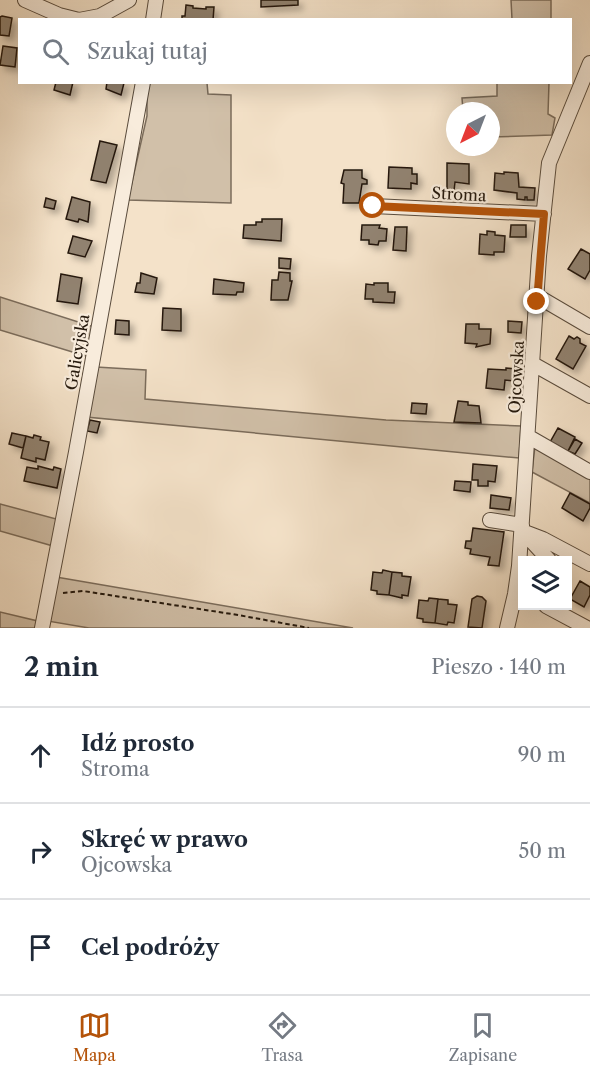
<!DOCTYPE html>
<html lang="pl">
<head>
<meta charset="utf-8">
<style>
  :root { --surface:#fff; --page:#f2f2f3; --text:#1f2937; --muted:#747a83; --line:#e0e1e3; --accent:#b45309 }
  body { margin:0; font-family:"Libre Caslon Text",serif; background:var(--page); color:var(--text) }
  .controls { position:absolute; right:18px; bottom:18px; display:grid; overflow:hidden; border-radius:0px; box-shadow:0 6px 24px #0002 }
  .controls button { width:54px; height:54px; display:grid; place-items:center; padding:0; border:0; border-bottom:2px solid var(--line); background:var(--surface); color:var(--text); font:30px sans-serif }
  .compass { position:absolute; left:446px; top:102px; width:54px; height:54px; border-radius:50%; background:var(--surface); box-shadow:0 6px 24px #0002; rotate:222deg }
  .stop { position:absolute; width:18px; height:18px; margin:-14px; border:4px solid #b45309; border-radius:50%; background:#fff }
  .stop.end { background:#b45309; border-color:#fff; box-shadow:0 2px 6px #0008 }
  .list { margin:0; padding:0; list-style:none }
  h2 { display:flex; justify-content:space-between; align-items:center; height:78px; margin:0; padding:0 24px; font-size:26px }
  h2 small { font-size:20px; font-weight:400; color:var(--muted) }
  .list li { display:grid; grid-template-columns:39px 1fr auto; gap:18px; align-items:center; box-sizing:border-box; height:96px; padding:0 24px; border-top:2px solid var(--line) }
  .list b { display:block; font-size:22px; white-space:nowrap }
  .list p { margin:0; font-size:20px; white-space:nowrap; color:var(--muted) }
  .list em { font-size:20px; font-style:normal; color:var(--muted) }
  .icon { flex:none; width:33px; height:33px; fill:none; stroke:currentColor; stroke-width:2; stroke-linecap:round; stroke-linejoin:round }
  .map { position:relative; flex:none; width:590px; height:628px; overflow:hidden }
  .search { position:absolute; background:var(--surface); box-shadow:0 6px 24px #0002; left:18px; right:18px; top:18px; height:66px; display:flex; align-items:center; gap:15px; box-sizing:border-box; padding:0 21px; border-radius:0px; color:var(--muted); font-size:22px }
  .sheet { height:366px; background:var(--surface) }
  nav { display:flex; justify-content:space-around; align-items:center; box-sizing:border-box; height:84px; border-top:2px solid var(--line); background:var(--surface); font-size:16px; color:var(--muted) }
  nav a { display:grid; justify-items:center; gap:3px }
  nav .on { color:var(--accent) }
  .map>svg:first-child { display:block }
  .green { fill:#d1c0a9; stroke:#7b6c5b; stroke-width:1.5 }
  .building { fill:#91826f; stroke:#25190d; stroke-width:1.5; filter:url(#shadow) }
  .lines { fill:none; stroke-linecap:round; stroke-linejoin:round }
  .minor-casing { stroke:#594b3c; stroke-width:16 }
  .path { stroke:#25190d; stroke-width:2; stroke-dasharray:4.5 3; stroke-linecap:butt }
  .minor { stroke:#f8ecdc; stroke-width:14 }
  .route { stroke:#b45309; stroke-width:8 }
  .labels { text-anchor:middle; stroke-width:4.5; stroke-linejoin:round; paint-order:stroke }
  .street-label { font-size:16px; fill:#25190d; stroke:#f8ecdc }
</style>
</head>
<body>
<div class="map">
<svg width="590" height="628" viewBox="0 0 590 628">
  <defs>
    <filter id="shadow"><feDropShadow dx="4.5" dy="4.5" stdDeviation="3" flood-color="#0004"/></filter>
  </defs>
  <rect width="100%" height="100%" fill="#f4e2c9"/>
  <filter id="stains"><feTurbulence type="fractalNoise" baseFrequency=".00333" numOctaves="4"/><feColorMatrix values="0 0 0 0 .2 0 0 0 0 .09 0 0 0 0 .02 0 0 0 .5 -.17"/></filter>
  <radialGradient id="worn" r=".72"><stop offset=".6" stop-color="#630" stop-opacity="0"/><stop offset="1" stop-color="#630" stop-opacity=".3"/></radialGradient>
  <path class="green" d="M 511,0 L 551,0 L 551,19 L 512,19 Z
    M 147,83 L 207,83 L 208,94 L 231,95 L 231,203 L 128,200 L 147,116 Z
    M 497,83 L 549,83 L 548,114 L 555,118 L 552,135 L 491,137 L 491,111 L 463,111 L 462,98 L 497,96 Z
    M 0,297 L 94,327 L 89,357 L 0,330 Z
    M 96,367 L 146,370 L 145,399 L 386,420 L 521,426 L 519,458 L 86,417 Z
    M 535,446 L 590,476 L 590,503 L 532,472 Z
    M 0,504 L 60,520 L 53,546 L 0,531 Z
    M 56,577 L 353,628 L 89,628 L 48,621 L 46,628 L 0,628 L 0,612 L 38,621 Z"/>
  <path class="building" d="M 261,0 L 298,0 L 298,5 L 261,7 Z
    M 186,5 L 193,6 L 193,8 L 206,9 L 206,7 L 214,7 L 213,20 L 182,20 L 182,16 L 185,16 Z
    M 2,16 L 12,18 L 9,36 L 0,35 L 0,17 Z
    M 3,46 L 17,48 L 15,67 L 0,65 Z
    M 56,82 L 73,82 L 70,95 L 54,90 Z
    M 107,82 L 124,83 L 121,95 L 106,89 Z
    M 100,141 L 117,145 L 106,183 L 91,180 Z
    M 447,163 L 469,164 L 469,184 L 455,182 L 454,191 L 447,191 Z
    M 389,167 L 412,168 L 412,174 L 417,174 L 417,184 L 411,183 L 411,189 L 388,188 Z
    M 344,170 L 362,170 L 362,178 L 367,180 L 367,184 L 362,184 L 359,203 L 343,203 L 344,184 L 341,183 Z
    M 504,172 L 518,173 L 519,187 L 535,188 L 534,200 L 527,200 L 527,197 L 525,197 L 525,200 L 517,199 L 517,193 L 494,190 L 495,173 L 504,174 Z
    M 72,197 L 90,202 L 88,222 L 79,219 L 78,222 L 66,219 Z
    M 46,198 L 56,201 L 54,209 L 44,207 Z
    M 262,219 L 282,219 L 281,241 L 243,238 L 244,225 L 256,225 L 256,222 L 262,222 Z
    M 362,225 L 380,225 L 379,228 L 387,229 L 386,241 L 379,241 L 378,245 L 369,244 L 369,240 L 361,240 Z
    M 511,225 L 526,225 L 526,237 L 510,237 Z
    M 395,227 L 407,227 L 406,251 L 393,250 Z
    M 487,231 L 495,232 L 495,235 L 505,236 L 504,252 L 494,252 L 494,255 L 479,254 L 480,234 L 487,235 Z
    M 73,236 L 92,241 L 85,257 L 68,253 Z
    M 581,249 L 590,254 L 590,270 L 585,279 L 568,269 Z
    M 279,258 L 291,259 L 290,269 L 279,268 Z
    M 279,272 L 290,273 L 290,281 L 292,281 L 288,300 L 271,300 L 272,280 L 278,280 Z
    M 141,273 L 157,278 L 154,294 L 135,292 L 137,283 L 140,283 Z
    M 61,274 L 82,278 L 78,304 L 57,301 Z
    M 214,279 L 244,283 L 243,292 L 237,292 L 236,295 L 213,294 Z
    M 374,283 L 388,283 L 388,292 L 395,292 L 394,303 L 373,302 L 373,299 L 365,299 L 366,284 L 374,285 Z
    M 163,308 L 181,309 L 181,331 L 162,330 Z
    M 116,320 L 129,321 L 129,335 L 115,334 Z
    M 508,321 L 522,322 L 521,333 L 508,332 Z
    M 466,324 L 479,324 L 479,329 L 491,329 L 490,344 L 476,347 L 477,344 L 465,343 Z
    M 569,336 L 574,339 L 577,337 L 580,339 L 580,343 L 586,346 L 573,369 L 556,359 Z
    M 506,368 L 516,369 L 514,381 L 505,380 L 504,390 L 486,388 L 488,369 L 506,370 Z
    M 458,401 L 468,402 L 468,405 L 479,406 L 481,423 L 454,422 Z
    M 412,403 L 427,404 L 426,414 L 411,413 Z
    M 90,420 L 100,422 L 97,433 L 87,431 Z
    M 558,428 L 575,437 L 567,453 L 549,444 Z
    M 12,433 L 26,436 L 23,448 L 9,444 Z
    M 34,435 L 41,437 L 40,440 L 49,442 L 45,460 L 36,458 L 36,462 L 21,458 L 26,436 L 33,438 Z
    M 575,439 L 582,443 L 575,454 L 568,451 Z
    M 473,464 L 497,466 L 495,482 L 488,481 L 488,486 L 478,486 L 478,480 L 472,480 Z
    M 38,466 L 53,470 L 54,467 L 61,469 L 57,488 L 24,481 L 27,467 L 38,469 Z
    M 455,481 L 471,482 L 470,492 L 454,490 Z
    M 570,493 L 590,504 L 590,508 L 583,521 L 562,508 Z
    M 491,495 L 511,498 L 509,510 L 490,508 Z
    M 473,528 L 504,532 L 499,566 L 488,565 L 490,557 L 470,554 L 471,549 L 465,548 L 466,541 L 471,541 Z
    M 383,570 L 392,572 L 389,595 L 377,594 L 377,591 L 371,590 L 373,572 L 382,573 Z
    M 392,572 L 402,573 L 402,576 L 411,577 L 408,596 L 402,595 L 402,598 L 389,595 Z
    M 580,581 L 590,587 L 590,595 L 584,607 L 570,599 Z
    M 477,596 L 482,597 L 486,601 L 482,628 L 468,627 L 472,599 Z
    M 429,598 L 438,599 L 435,623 L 423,622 L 423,619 L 417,618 L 419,600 L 428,601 Z
    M 438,599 L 448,600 L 448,604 L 457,605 L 454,623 L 448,622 L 447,625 L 435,623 Z"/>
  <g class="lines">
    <g class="minor-casing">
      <path id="minor" d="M 25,0 L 59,15 L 79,20
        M 79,20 L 100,16 L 129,0
        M 153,20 L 156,0
        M 373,206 L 544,214
        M 537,296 L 590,327
        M 533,364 L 590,396
        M 529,437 L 590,472
        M 490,520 L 522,525
        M 522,531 L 543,539 L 590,564
        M 525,534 L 549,560
        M 546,606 L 587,628
        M 42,628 L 76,452 L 143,82
        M 507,628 L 515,594 L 519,566 L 539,256 L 549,163 L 590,63"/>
    </g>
    <path class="path" d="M 63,593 L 83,591 L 238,615 L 309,628"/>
    <use href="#minor" class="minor"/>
  </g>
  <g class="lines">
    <path class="route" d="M 373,206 L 544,214 L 537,302"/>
  </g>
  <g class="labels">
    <g class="street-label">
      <text transform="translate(459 194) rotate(3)" y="6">Stroma</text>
      <text transform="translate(77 352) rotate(-80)" y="6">Galicyjska</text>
      <text transform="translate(516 377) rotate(-87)" y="6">Ojcowska</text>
    </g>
  </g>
  <rect width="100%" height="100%" filter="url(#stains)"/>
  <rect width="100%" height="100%" fill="url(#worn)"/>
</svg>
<div class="controls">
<button><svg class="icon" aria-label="layers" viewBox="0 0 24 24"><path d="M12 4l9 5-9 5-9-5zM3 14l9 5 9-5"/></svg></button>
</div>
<svg class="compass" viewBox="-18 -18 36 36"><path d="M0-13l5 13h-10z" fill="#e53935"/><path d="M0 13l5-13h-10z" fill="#747a83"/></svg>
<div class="stop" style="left:373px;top:206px"></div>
<div class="stop end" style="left:537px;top:302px"></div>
<div class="search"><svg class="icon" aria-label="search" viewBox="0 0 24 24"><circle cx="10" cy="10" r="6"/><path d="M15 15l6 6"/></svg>Szukaj tutaj</div>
</div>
<section class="sheet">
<h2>2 min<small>Pieszo · 140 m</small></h2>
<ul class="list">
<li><svg class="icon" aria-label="ahead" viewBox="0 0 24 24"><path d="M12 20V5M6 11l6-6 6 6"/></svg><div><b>Idź prosto</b><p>Stroma</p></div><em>90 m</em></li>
<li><svg class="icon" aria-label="right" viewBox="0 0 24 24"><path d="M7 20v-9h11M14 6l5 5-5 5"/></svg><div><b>Skręć w prawo</b><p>Ojcowska</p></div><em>50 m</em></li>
<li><svg class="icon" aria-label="arrive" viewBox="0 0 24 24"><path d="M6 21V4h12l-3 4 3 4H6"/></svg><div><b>Cel podróży</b></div></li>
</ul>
</section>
<nav>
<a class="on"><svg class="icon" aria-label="map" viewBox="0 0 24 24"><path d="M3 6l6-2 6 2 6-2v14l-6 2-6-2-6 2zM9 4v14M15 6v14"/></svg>Mapa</a>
<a><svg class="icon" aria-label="directions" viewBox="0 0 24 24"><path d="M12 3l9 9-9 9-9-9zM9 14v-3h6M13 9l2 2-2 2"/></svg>Trasa</a>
<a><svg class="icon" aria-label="saved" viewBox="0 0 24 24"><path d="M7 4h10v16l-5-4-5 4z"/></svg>Zapisane</a>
</nav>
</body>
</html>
